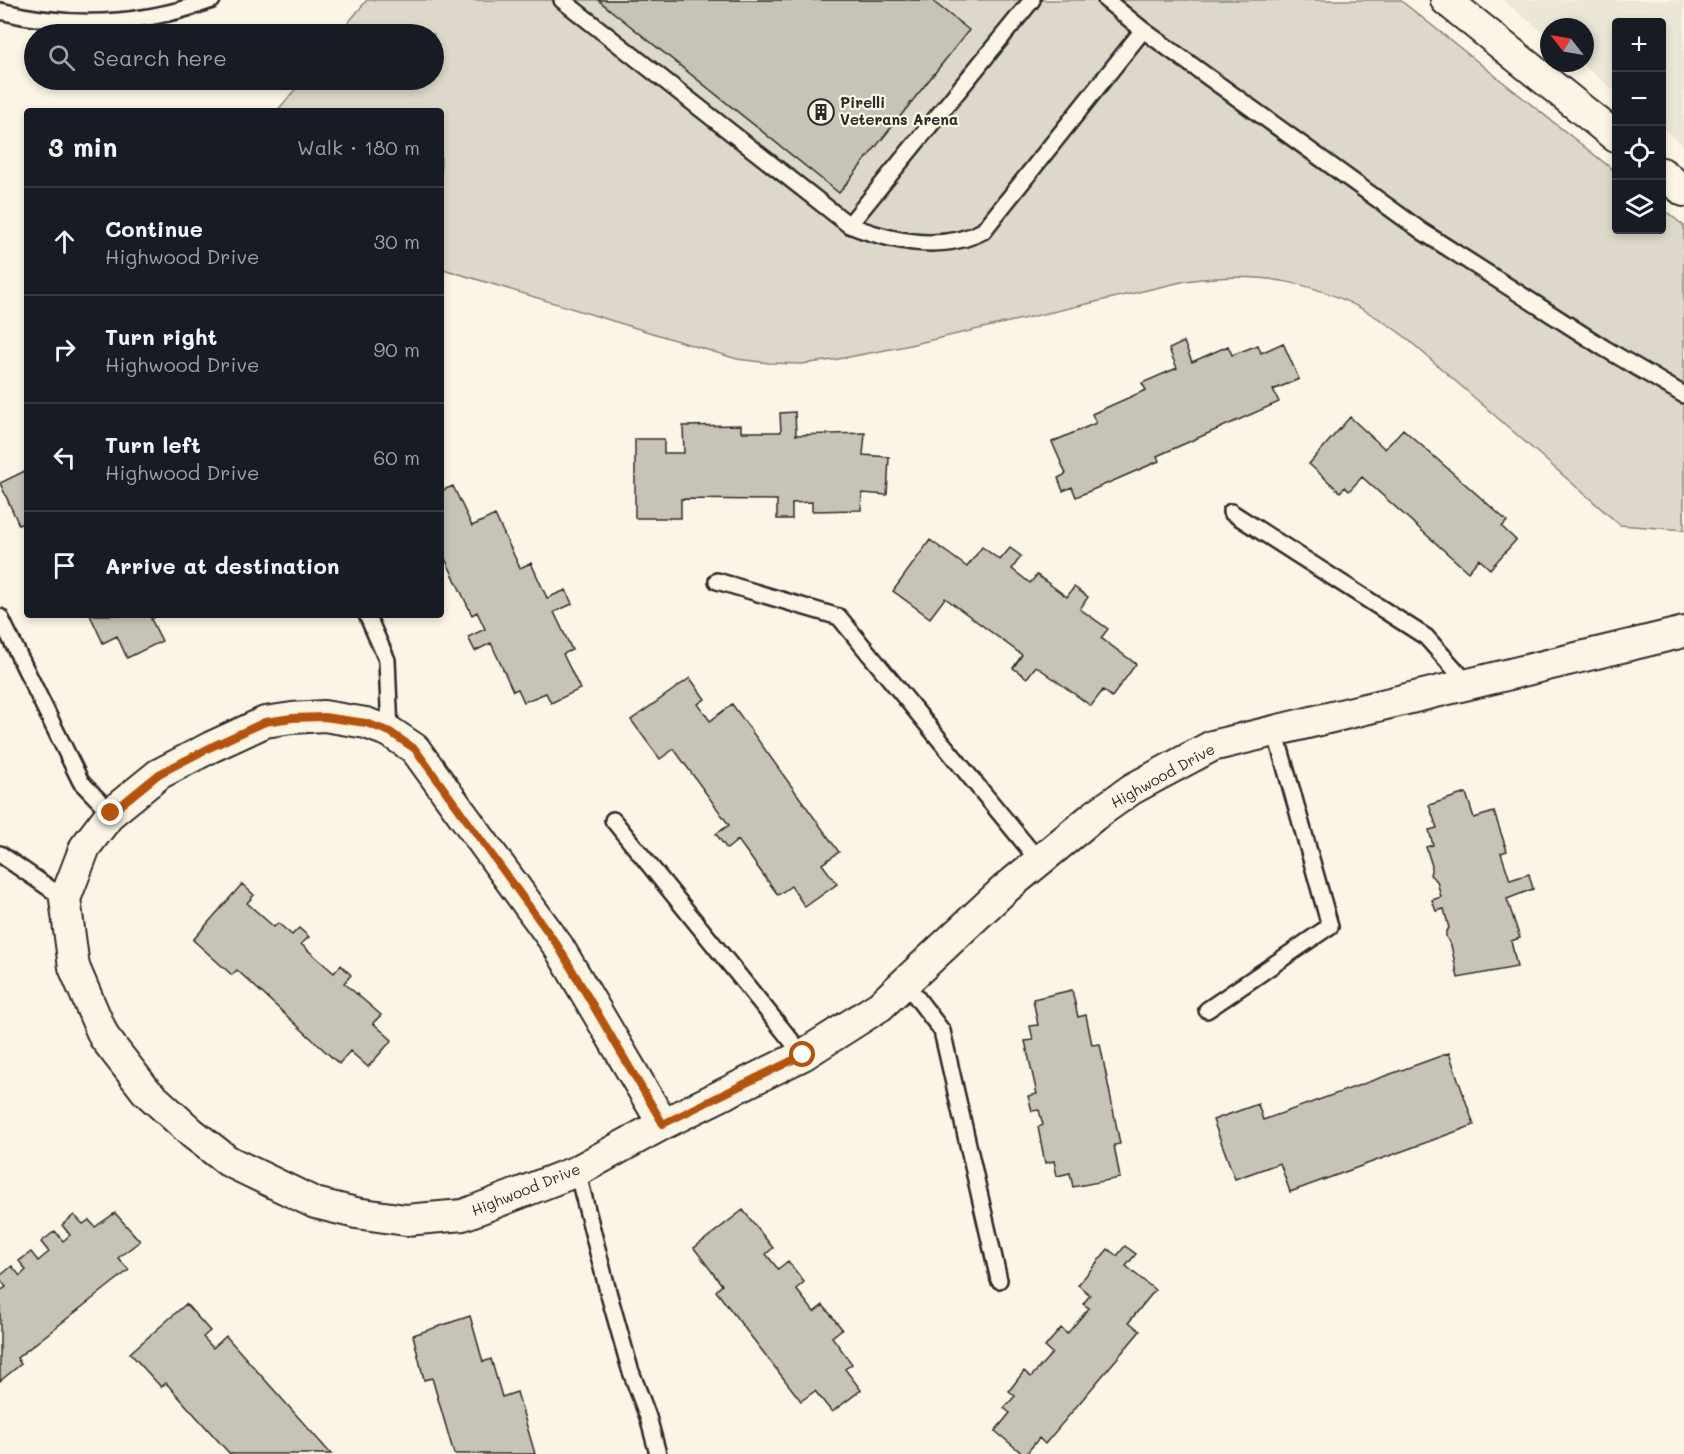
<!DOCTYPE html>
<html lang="en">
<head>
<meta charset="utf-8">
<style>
  :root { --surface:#171b24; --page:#242831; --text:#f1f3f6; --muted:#9ea1a6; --line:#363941 }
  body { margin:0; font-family:Mali,sans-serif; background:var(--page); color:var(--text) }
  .controls { position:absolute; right:18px; top:18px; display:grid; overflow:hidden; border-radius:6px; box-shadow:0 3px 9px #0003 }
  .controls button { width:54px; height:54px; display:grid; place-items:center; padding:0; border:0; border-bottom:2px solid var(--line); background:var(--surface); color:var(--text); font:30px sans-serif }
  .compass { position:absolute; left:1540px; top:18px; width:54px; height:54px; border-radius:50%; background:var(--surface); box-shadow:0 3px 9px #0003; rotate:301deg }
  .stop { position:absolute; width:18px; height:18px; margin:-14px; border:4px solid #b45309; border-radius:50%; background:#fff }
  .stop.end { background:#b45309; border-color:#fff; box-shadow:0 2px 6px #0008 }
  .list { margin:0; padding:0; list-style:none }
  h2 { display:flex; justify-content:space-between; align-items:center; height:78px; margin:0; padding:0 24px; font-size:26px }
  h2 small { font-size:20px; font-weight:400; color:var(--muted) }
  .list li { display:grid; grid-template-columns:39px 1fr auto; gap:18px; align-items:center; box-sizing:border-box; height:108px; padding:0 24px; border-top:2px solid var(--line) }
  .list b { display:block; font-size:22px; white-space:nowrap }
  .list p { margin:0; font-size:20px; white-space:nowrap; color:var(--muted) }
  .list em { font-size:20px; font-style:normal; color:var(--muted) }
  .icon { flex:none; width:33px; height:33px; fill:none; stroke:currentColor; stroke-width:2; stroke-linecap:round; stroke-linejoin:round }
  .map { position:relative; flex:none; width:1684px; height:1454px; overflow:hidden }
  .search { position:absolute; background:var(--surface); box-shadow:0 3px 9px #0003; left:24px; top:24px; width:420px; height:66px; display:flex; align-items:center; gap:15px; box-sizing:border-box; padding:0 21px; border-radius:33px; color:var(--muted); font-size:22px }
  .panel { position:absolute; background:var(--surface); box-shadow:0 3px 9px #0003; left:24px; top:108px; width:420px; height:510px; border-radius:6px }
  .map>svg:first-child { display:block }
  .built { fill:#ece6d7 }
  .green { fill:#ded8ca; stroke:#84827a; stroke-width:1.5 }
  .building { fill:#c8c3b7; stroke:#2b2b2b; stroke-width:1.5 }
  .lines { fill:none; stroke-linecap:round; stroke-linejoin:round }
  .lane-casing { stroke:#2b2b2b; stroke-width:20 }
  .street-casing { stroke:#2b2b2b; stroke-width:34 }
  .lane { stroke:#fcf5e5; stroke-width:15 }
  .street { stroke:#fcf5e5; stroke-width:30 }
  .route { stroke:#b45309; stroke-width:8 }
  .labels { text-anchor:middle; stroke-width:4.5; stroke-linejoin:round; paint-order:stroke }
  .poi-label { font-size:15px; font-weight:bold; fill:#2b2b2b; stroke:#fcf5e5; text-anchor:start }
  .street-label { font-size:15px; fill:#2b2b2b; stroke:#fcf5e5 }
</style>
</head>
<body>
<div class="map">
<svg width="1684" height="1454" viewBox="0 0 1684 1454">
  <rect width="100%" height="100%" fill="#fcf5e5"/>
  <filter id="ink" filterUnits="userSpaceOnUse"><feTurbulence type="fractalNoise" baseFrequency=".0167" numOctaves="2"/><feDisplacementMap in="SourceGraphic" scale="12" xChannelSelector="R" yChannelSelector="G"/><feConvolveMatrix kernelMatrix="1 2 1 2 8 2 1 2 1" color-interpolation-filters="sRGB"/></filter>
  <g filter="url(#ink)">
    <path class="built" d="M 1503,0 L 1684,0 L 1684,146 L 1662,128 L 1662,22 L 1616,22 L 1616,92 L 1581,63 L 1585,63 L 1585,27 L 1549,27 L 1549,37 Z"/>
    <path class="green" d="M 367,0 L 1400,0 L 1616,172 L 1616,230 L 1662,230 L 1662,208 L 1684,226 L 1684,530 L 1620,525 L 1404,336 C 1336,285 1270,269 1186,281 L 901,347 L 833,360 L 801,364 L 769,363 L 737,359 L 443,269 L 441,268 L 441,111 L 277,111 L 303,80 L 434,80 L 434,34 L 339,34 Z"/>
    <path class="building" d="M 598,0 L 931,0 L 969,30 L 839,193 Z
      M 1184,342 L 1192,362 L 1228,346 L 1232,355 L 1258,345 L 1261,353 L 1283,343 L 1299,379 L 1273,390 L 1279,402 L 1157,456 L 1159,461 L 1076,497 L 1072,487 L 1063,491 L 1058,478 L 1066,474 L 1052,442 L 1096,423 L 1092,414 L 1146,390 L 1142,383 L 1177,368 L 1169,349 Z
      M 795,412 L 796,435 L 865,433 L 863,455 L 889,457 L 887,495 L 862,493 L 861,510 L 812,511 L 812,502 L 792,503 L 792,519 L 777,519 L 777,500 L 681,499 L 681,518 L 635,518 L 635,439 L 664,439 L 664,453 L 684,453 L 683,426 L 741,425 L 741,432 L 781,432 L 780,413 Z
      M 1350,417 L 1385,449 L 1403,429 L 1507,521 L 1502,527 L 1516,540 L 1490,569 L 1479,559 L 1468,572 L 1362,477 L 1349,491 L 1345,487 L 1340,492 L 1309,464 Z
      M 27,470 L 27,521 L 19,525 L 0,483 Z
      M 453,486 L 472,526 L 495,515 L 520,568 L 531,563 L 547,598 L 566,590 L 572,604 L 554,612 L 572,650 L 563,654 L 580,689 L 551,703 L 546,693 L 524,702 L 518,689 L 513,691 L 491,643 L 475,651 L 468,637 L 485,629 L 477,612 L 472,615 L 441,550 L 441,491 Z
      M 930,540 L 967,567 L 982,547 L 1000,560 L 1010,548 L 1021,556 L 1012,569 L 1030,583 L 1037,575 L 1067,597 L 1074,587 L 1088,597 L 1080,609 L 1108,629 L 1101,638 L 1136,664 L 1112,697 L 1103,690 L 1091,706 L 1036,666 L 1027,678 L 1013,668 L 1022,655 L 945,598 L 930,618 L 893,591 Z
      M 90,615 L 159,615 L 151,619 L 162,641 L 127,658 L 117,636 L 103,643 Z
      M 690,678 L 705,699 L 698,704 L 710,721 L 732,704 L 839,852 L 822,864 L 837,884 L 805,907 L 791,886 L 778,895 L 738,840 L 727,849 L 716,834 L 729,825 L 674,749 L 660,759 L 631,720 Z
      M 1466,793 L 1474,818 L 1494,812 L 1507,851 L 1501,853 L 1510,880 L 1529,874 L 1533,889 L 1507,899 L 1520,938 L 1511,941 L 1517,967 L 1458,978 L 1451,945 L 1446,937 L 1446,931 L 1449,928 L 1444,909 L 1436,911 L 1432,900 L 1441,897 L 1437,881 L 1430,875 L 1432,866 L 1426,847 L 1433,845 L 1429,830 L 1437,828 L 1429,805 Z
      M 242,884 L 254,895 L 247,903 L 274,927 L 278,923 L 292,935 L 299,928 L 309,937 L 301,944 L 334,973 L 341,965 L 351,975 L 344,983 L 381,1015 L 373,1023 L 392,1040 L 368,1067 L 350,1051 L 339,1064 L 237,970 L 232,975 L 193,940 Z
      M 1072,990 L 1078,1017 L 1086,1015 L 1092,1045 L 1100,1044 L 1120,1144 L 1114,1145 L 1120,1178 L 1073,1187 L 1070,1173 L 1057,1176 L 1054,1161 L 1045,1163 L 1038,1127 L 1043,1125 L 1039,1110 L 1032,1111 L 1028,1096 L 1037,1094 L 1025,1041 L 1033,1040 L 1030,1026 L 1038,1025 L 1033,999 Z
      M 1449,1053 L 1474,1125 L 1290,1192 L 1280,1163 L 1235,1179 L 1213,1120 L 1258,1104 L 1263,1120 Z
      M 743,1210 L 773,1248 L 766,1254 L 778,1269 L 788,1261 L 804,1282 L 796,1289 L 814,1312 L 823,1305 L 842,1329 L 832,1337 L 852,1364 L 845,1369 L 861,1390 L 832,1412 L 815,1391 L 801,1401 L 716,1291 L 722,1285 L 694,1248 Z
      M 115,1213 L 140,1241 L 118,1258 L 129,1270 L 17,1358 L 21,1364 L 0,1381 L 0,1291 L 6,1287 L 0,1279 L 0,1276 L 12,1266 L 20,1276 L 26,1270 L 19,1261 L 31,1252 L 38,1261 L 49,1252 L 41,1242 L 55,1231 L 63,1241 L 70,1235 L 62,1225 L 74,1215 L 83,1224 L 89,1220 L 95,1227 Z
      M 1125,1246 L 1136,1254 L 1126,1266 L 1155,1290 L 1129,1322 L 1140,1331 L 1045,1444 L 1039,1438 L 1026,1454 L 1023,1454 L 995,1431 L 1010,1413 L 1004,1408 L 1015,1396 L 1009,1391 L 1024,1371 L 1031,1377 L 1052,1353 L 1045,1347 L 1061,1328 L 1067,1334 L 1089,1308 L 1083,1304 L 1090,1295 L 1078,1285 L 1108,1249 L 1117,1256 Z
      M 186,1304 L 210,1331 L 203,1337 L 213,1348 L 226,1336 L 331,1454 L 230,1454 L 166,1383 L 161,1387 L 130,1353 Z
      M 470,1316 L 483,1362 L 491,1359 L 502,1397 L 517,1392 L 535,1454 L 454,1454 L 432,1378 L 424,1380 L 413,1335 Z"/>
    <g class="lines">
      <g class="lane-casing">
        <path id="lane" d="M 562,0 L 849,225 C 890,241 941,253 983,231 L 1143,30
          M 1106,0 L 1143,30 L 1423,232 L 1604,348 L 1684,395
          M 0,11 C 71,29 143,25 212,0
          M 849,225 L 1032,0
          M 1231,512 L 1426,637 L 1469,685
          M 717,581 L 839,617 L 1039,861
          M 367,615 L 387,660 L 390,732
          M 0,617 L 81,782 L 111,813
          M 613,820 L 803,1055
          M 0,854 L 65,899
          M 905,982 L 942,1031 L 999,1280
          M 1207,1010 L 1330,926 L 1275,731
          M 577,1171 L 609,1295 L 630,1369 L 648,1417 L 658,1454"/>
      </g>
      <g class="street-casing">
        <path id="street" d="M 1446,0 L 1616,137
          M 1662,173 L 1684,191
          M 663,1124 L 558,946 L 415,749 L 390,732 L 366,723 L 324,716 L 292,718 L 265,722 L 211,747 L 159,774 L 111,813 L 85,847 L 65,899 L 74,967 L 104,1037 L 146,1091 L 192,1133 L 228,1161 L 315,1203 L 356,1213 L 406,1220 L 463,1215 L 577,1171 L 663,1124 L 803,1055 L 880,1006 L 1005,889 L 1094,816 L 1132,789 L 1212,746 L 1684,632"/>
      </g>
      <use href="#lane" class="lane"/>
      <use href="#street" class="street"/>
    </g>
  </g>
  <g class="lines" filter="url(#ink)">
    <path class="route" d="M 111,813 L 159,774 L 211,747 L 265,722 L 292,718 L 324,717 L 366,723 L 390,732 L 415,749 L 558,946 L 663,1124 L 803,1055"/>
  </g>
  <defs>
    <g id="building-ring" transform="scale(1.35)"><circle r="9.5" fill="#fcf5e5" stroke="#2b2b2b" stroke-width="1.5"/><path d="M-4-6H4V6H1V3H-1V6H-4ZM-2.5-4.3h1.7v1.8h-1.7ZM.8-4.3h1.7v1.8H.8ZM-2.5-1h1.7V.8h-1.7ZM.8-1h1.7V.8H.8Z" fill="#2b2b2b"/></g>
  </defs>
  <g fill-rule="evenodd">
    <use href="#building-ring" x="821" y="112"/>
  </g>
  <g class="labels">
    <g class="poi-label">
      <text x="840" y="108">Pirelli<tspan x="840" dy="17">Veterans Arena</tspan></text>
    </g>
    <g class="street-label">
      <text transform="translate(1163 776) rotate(-29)" y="5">Highwood Drive</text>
      <text transform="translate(526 1190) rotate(-22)" y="5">Highwood Drive</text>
    </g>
  </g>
</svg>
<div class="controls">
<button>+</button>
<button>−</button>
<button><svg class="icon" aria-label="locate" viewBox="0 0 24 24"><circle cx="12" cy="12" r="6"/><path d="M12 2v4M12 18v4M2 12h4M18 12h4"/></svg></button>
<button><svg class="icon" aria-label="layers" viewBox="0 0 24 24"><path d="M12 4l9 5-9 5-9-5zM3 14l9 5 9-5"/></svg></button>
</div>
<svg class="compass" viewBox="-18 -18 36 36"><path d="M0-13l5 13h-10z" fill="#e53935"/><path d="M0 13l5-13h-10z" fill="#9ea1a6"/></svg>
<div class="stop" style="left:803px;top:1055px"></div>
<div class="stop end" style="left:111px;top:813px"></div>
<div class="search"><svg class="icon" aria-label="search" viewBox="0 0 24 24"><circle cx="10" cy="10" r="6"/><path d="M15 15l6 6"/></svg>Search here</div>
<section class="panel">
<h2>3 min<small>Walk · 180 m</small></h2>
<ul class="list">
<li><svg class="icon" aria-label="ahead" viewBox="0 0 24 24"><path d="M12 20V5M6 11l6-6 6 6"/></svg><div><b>Continue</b><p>Highwood Drive</p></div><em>30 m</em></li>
<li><svg class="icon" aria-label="right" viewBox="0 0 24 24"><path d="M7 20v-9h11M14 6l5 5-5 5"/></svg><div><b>Turn right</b><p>Highwood Drive</p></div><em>90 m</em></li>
<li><svg class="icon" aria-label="left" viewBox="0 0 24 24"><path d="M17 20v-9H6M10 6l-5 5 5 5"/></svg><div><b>Turn left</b><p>Highwood Drive</p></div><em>60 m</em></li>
<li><svg class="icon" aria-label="arrive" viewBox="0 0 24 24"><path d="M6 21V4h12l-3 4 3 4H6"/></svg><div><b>Arrive at destination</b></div></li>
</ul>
</section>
</div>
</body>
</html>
